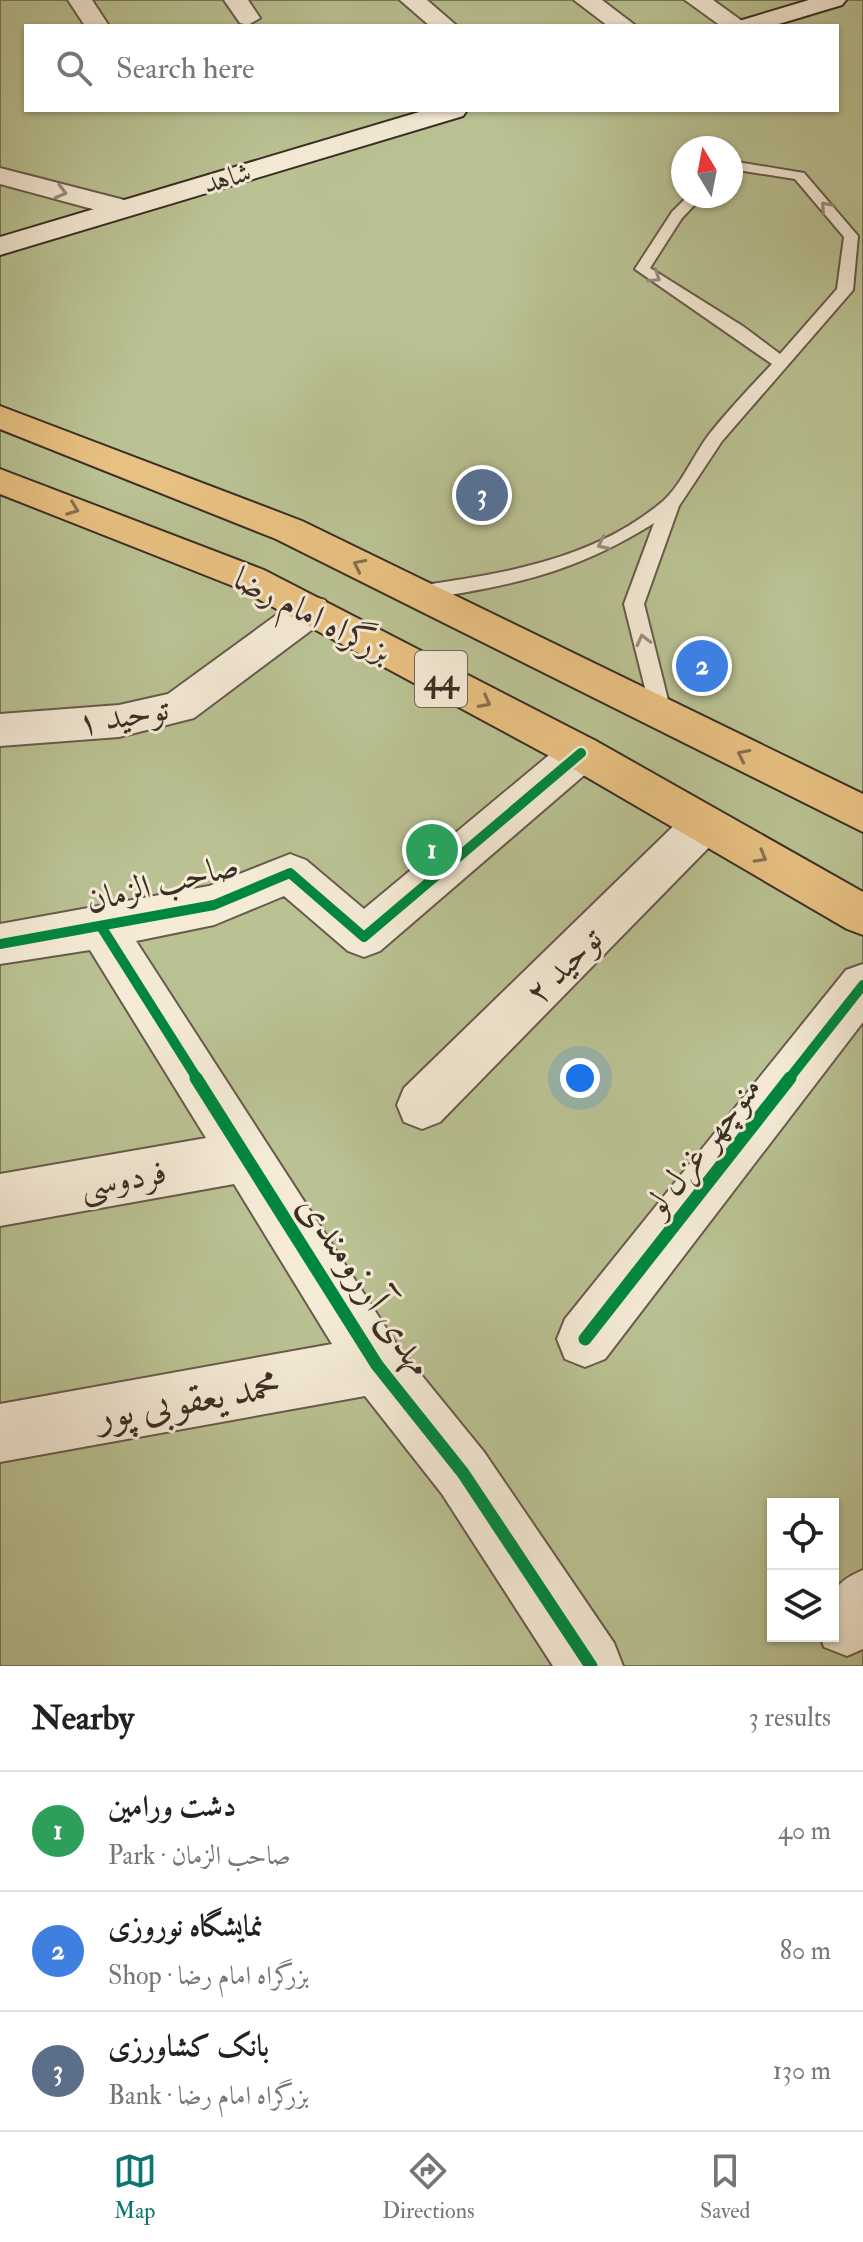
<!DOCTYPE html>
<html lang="en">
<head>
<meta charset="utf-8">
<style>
  :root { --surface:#fff; --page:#f6f6f6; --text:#222; --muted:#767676; --line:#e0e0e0; --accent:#0f766e }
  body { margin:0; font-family:"IM FELL Double Pica",Amiri,serif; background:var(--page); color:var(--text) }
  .controls { position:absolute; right:24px; bottom:24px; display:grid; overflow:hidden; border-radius:0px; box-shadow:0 2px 6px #0004 }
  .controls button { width:72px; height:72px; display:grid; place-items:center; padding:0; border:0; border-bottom:2px solid var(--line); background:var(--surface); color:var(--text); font:40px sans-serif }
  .compass { position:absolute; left:671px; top:136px; width:72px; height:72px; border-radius:50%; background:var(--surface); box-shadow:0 2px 6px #0004; rotate:350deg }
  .you { position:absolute; left:580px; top:1078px; width:28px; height:28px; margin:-20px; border:6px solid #fff; border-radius:50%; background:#1a73e8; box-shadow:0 0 0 12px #1a73e833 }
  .badge { display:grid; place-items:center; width:52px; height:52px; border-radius:50%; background:var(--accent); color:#fff; font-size:26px; font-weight:700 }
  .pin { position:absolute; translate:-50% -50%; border:4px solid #fff; box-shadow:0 2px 8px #0006 }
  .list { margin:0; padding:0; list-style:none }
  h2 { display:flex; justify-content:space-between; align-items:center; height:104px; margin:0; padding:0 32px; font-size:34px }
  h2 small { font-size:26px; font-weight:400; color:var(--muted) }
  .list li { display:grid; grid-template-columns:52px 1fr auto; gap:24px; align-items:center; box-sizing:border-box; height:120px; padding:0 32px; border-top:2px solid var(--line) }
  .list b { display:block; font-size:30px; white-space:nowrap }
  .list p { margin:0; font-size:26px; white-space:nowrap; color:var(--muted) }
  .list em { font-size:26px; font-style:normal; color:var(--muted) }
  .icon { flex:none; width:44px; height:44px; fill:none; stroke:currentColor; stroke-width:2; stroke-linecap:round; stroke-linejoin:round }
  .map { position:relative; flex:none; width:863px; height:1666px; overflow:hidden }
  .search { position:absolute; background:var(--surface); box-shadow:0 2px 6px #0004; left:24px; right:24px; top:24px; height:88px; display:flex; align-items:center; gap:20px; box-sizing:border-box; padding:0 28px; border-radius:0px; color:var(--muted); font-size:30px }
  .sheet { height:464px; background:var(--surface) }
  nav { display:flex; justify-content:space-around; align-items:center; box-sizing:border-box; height:112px; border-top:2px solid var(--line); background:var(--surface); font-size:22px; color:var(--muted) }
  nav a { display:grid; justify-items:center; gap:4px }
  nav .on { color:var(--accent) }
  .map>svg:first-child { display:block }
  .green { fill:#bac293; stroke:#7a785c; stroke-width:2; fill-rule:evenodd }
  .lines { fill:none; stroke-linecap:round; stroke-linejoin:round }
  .lane-casing { stroke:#685a4c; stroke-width:4 }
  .street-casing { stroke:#685a4c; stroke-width:4 }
  .secondary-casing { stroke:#3a2e25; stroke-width:4 }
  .highway-casing { stroke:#3a2e25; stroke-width:4 }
  .lane { fill:#f5ebd7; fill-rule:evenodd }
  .street { fill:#f5ebd7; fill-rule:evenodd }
  .secondary { fill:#f5ebd7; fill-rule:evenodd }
  .highway { fill:#e8c081; fill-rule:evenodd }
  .cycleway-far1-casing { stroke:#f5ebd7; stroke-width:15 }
  .cycleway-casing { stroke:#f5ebd7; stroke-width:18 }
  .cycleway-far1 { stroke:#00873e; stroke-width:10 }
  .cycleway { stroke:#00873e; stroke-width:13 }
  .oneway { stroke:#988c7e }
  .oneway2 { stroke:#88704e }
  .labels { text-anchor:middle; stroke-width:6; stroke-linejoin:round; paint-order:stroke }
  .far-street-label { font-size:28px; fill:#3a2e25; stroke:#f5ebd7 }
  .shield { fill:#f5ebd7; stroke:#72675a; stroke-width:2 }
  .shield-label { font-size:32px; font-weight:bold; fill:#3a2e25 }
  .street-label { font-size:34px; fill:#3a2e25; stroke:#f5ebd7 }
  .near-street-label { font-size:40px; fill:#3a2e25; stroke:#f5ebd7 }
</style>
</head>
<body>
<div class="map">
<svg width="863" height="1666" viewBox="0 0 863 1666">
  <rect width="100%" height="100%" fill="#f0e0c2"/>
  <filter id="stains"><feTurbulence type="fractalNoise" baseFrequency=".0025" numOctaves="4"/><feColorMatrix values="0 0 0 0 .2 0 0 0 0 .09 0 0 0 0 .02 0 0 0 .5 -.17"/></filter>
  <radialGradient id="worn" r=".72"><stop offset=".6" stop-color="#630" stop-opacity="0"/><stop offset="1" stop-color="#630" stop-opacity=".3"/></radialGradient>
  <path class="green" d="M 0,0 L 863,0 L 863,1666 L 0,1666 ZM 26,26 L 837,26 L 837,110 L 26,110 ZM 683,148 L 731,148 L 731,196 L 683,196 ZM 773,1504 L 833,1504 L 833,1636 L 773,1636 Z"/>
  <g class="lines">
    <g class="lane-casing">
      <path id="lane" d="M 731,161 L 804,173 L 858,236 L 853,290 L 722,441 L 679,506 L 644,604 L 672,716 L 662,724 L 652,716 L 624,604 L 654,523 C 573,574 510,586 417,600 L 407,593 L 417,586 C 502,574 593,560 662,502 C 682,485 694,453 711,432 C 730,408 751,386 772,364 L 635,269 L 672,212 L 688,196 L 703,196 L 682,218 L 650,268 L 744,327 L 780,354 L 837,289 L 844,237 L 795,179 L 731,169 Z"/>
    </g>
    <g class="street-casing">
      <path id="street" d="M 68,0 L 92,0 L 109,26 L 85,26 Z
        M 224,0 L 248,0 L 260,18 L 248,25 L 240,23 Z
        M 400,0 L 427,0 L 457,26 L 430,26 Z
        M 574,0 L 602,0 L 636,26 L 608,26 Z
        M 685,0 L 713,0 L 749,26 L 721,26 Z
        M 0,168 L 132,202 L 136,208 L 132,214 L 122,217 L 0,184 Z
        M 311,596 L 325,600 L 330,610 L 325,620 L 194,718 L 119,737 L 0,746 L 0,714 L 119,705 L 168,694 L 297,600 Z
        M 581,737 L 596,741 L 602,753 L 596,765 L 380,951 L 364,957 L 348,951 L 284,896 L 214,925 L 136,941 L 397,1345 L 484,1452 L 614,1643 L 623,1666 L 553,1666 L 442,1494 L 365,1396 L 0,1462 L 0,1404 L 332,1344 L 234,1184 L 0,1226 L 0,1174 L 206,1138 L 90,950 L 0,964 L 0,924 L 209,886 L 290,854 L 306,860 L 364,909 L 566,741 Z
        M 704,806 L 719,811 L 726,824 L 719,837 L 440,1122 L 422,1129 L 404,1122 L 397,1105 L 404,1088 L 689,811 Z
        M 863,964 L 863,1022 L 605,1359 L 585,1367 L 565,1359 L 557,1339 L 565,1319 L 846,970 Z
        M 863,1570 L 863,1649 L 847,1656 L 824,1647 L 820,1636 L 833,1636 C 833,1599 825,1586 863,1570 Z"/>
    </g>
    <g class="secondary-casing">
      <path id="secondary" d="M 809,0 L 846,0 L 842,5 L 772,26 L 735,26 L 739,21 Z
        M 426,110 L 467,110 L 463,116 L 0,255 L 0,237 Z"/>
    </g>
    <g class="highway-casing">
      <path id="highway" d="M 0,406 L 302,521 L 863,794 L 863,832 L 276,539 L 0,429 Z
        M 0,469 L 264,570 L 596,741 L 863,892 L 863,935 L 847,929 L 566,765 L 238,588 L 0,494 Z"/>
    </g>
    <use href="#lane" class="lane"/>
    <use href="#street" class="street"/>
    <use href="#secondary" class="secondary"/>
    <use href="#highway" class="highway"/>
    <g class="cycleway-far1-casing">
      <path id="cycleway-far1" d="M 102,928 L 198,1080
        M 0,944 L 214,905 L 290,873 L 364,937 L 581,753
        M 788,1080 L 863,985"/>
    </g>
    <g class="cycleway-casing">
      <path id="cycleway" d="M 196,1078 L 377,1365 L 463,1473 L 591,1666
        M 585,1339 L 790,1078"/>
    </g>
    <use href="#cycleway-far1" class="cycleway-far1"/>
    <use href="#cycleway" class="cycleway"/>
  </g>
  <defs><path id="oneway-chevron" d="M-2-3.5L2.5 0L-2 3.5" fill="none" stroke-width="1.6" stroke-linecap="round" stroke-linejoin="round" transform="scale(2)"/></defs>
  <g class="oneway">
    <use href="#oneway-chevron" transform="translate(61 192) rotate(15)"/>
    <use href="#oneway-chevron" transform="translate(826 207) rotate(-131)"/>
    <use href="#oneway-chevron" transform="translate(655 277) rotate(33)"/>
    <use href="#oneway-chevron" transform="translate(603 544) rotate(155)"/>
    <use href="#oneway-chevron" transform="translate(643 640) rotate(-104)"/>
  </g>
  <g class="oneway2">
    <use href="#oneway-chevron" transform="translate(73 509) rotate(21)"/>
    <use href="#oneway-chevron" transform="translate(359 565) rotate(-154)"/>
    <use href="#oneway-chevron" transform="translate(485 702) rotate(28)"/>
    <use href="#oneway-chevron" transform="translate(743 755) rotate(-154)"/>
    <use href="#oneway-chevron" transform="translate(761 857) rotate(30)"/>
  </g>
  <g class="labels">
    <g class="far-street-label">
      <text transform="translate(227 177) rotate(-16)" y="10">شاهد</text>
    </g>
    <rect class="shield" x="415" y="651" width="52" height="56" rx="6"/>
    <g class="shield-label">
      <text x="441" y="690">44</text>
    </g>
    <g class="street-label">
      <text transform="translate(313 614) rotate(27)" y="12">بزرگراه امام رضا</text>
      <text transform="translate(123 715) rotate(-10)" y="12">توحید ۱</text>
      <text transform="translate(162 882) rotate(-14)" y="12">صاحب الزمان</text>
      <text transform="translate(563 965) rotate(-45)" y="12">توحید ۲</text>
      <text transform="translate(702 1145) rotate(-52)" y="12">منوچهر غزل لو</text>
      <text transform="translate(123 1178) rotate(-10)" y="12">فردوسی</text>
    </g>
    <g class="near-street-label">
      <text transform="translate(367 1284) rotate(56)" y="14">مهدی آرزومندی</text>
      <text transform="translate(188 1399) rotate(-10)" y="14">محمد یعقوبی پور</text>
    </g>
  </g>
  <rect width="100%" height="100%" filter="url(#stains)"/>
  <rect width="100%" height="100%" fill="url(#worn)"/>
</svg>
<div class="controls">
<button><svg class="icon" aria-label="locate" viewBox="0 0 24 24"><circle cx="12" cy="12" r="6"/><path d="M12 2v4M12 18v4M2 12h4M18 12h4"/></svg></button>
<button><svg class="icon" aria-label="layers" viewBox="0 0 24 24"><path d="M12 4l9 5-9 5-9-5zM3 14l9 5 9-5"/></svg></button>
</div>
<svg class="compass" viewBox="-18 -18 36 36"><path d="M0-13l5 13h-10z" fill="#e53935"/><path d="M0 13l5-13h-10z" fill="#767676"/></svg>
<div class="you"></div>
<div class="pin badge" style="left:432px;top:850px;background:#2e9e5b">1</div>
<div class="pin badge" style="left:702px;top:666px;background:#3f7fe0">2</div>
<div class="pin badge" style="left:482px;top:495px;background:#5c6f8a">3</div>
<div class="search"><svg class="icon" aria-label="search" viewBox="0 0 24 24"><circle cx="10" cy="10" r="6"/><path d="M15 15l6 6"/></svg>Search here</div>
</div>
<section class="sheet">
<h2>Nearby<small>3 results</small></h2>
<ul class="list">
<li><span class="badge" style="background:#2e9e5b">1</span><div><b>دشت ورامین</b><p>Park · صاحب الزمان</p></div><em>40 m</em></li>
<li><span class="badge" style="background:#3f7fe0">2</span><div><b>نمایشگاه نوروزی</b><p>Shop · بزرگراه امام رضا</p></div><em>80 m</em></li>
<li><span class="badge" style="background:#5c6f8a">3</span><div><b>بانک کشاورزی</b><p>Bank · بزرگراه امام رضا</p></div><em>130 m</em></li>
</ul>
</section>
<nav>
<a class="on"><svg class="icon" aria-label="map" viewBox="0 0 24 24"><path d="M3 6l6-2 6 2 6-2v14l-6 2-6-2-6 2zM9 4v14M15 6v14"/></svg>Map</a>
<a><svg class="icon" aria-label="directions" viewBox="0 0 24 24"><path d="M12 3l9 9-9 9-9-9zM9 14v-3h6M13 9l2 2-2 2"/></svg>Directions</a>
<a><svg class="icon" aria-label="saved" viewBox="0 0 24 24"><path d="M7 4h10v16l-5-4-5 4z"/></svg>Saved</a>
</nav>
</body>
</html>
